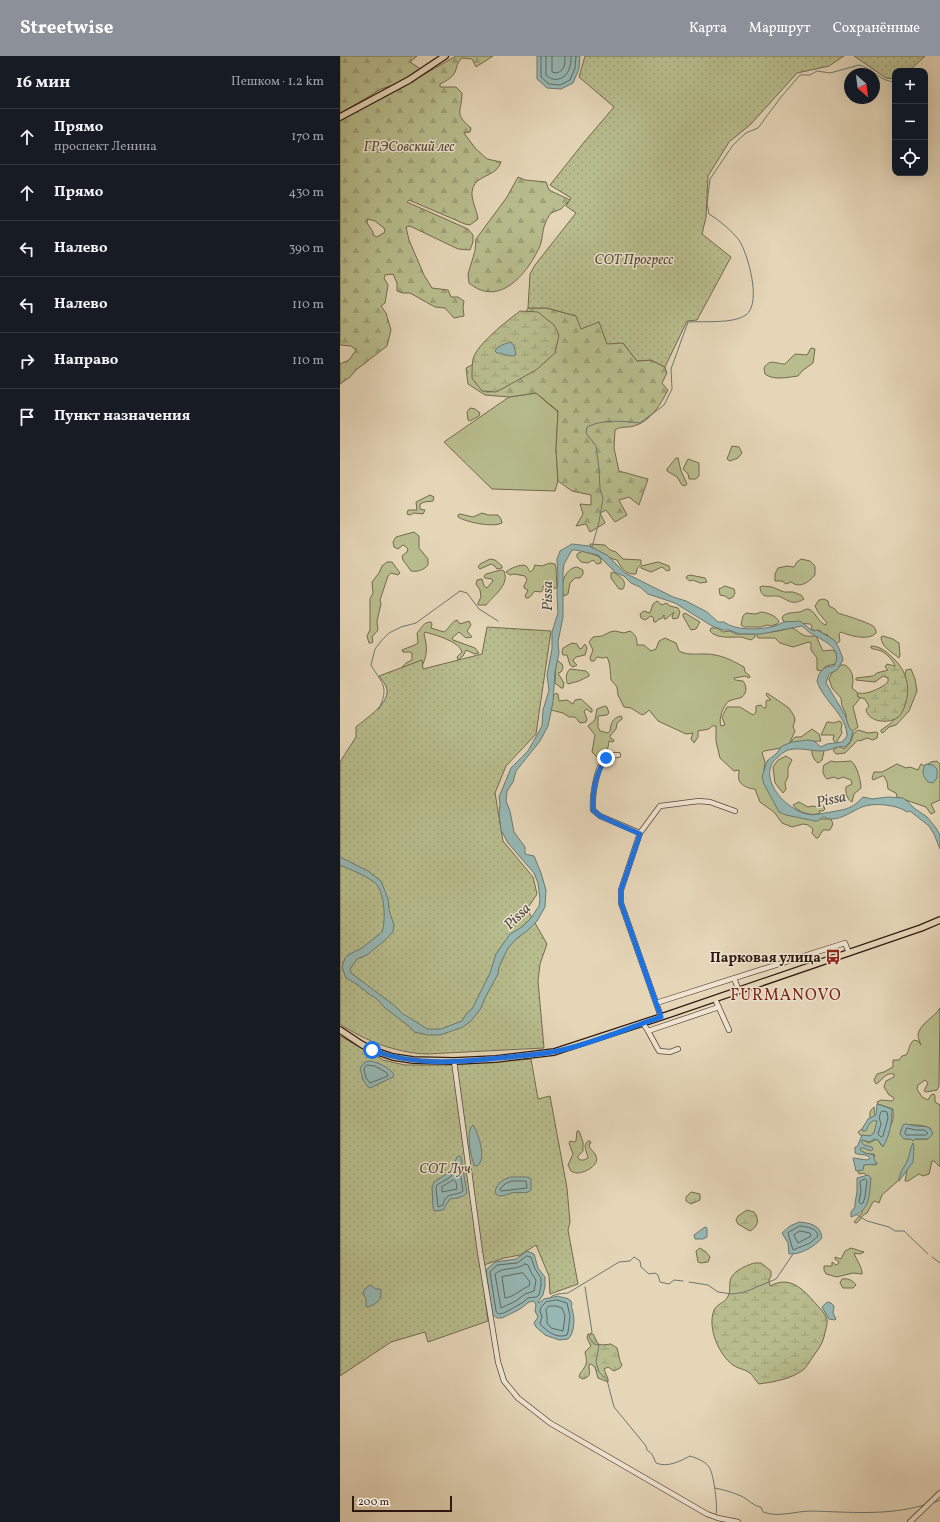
<!DOCTYPE html>
<html lang="ru">
<head>
<meta charset="utf-8">
<style>
  :root { --surface:#171b24; --page:#242831; --text:#f1f3f6; --muted:#9ea1a6; --line:#363941; --accent:#8c9099 }
  body { margin:0; font-family:Vollkorn,serif; background:var(--page); color:var(--text) }
  .controls { position:absolute; right:12px; top:12px; display:grid; overflow:hidden; border-radius:8px; box-shadow:0 4px 16px #0002 }
  .controls button { width:36px; height:36px; display:grid; place-items:center; padding:0; border:0; border-bottom:1px solid var(--line); background:var(--surface); color:var(--text); font:20px sans-serif }
  .compass { position:absolute; left:504px; top:12px; width:36px; height:36px; border-radius:50%; background:var(--surface); box-shadow:0 4px 16px #0002; rotate:152deg }
  .scale { position:absolute; left:12px; bottom:10px; width:100px; box-sizing:border-box; padding-left:4px; border:2px solid #2e1810; border-top:0; font-size:11px; line-height:14px; white-space:nowrap; color:#2e1810; -webkit-text-stroke:3px #eee4d1; paint-order:stroke }
  .stop { position:absolute; width:12px; height:12px; margin:-9px; border:3px solid #1a73e8; border-radius:50%; background:#fff }
  .stop.end { background:#1a73e8; border-color:#fff; box-shadow:0 1px 4px #0008 }
  .list { margin:0; padding:0; list-style:none }
  h2 { display:flex; justify-content:space-between; align-items:center; height:52px; margin:0; padding:0 16px; font-size:17px }
  h2 small { font-size:13px; font-weight:400; color:var(--muted) }
  .list li { display:grid; grid-template-columns:26px 1fr auto; gap:12px; align-items:center; box-sizing:border-box; height:56px; padding:0 16px; border-top:1px solid var(--line) }
  .list b { display:block; font-size:15px; white-space:nowrap }
  .list p { margin:0; font-size:13px; white-space:nowrap; color:var(--muted) }
  .list em { font-size:13px; font-style:normal; color:var(--muted) }
  .icon { flex:none; width:22px; height:22px; fill:none; stroke:currentColor; stroke-width:2; stroke-linecap:round; stroke-linejoin:round }
  .map { position:relative; flex:none; width:600px; height:1466px; overflow:hidden }
  header { display:flex; align-items:center; gap:24px; box-sizing:border-box; height:56px; padding:0 20px; background:var(--accent); color:#fff }
  header strong { font-size:19px }
  nav { display:flex; gap:22px; margin-inline-start:auto; font-size:14px }
  main { display:flex }
  aside { flex:1; background:var(--surface) }
  .map>svg:first-child { display:block }
  .grass { fill:#b8bd8d; stroke:#736a4e; fill-rule:evenodd }
  .forest { fill:url(#forest-firs); stroke:#736a4e; fill-rule:evenodd }
  .wetland { fill:url(#wetland-marsh); stroke:#736a4e }
  .park { fill:url(#park-dots); stroke:#736a4e }
  .water { fill:#96b8b4; stroke:#6c7872 }
  .lines { fill:none; stroke-linecap:round; stroke-linejoin:round }
  .shore { stroke:#626862; stroke-width:1 }
  .stream { stroke:#6c7872; stroke-width:1 }
  .minor-casing { stroke:#5c483a; stroke-width:6 }
  .major-casing { stroke:#2e1810; stroke-width:8 }
  .minor { stroke:#eee4d1; stroke-width:4.5 }
  .major { stroke:#e5d6b8; stroke-width:5.5 }
  .route { stroke:#1a73e8; stroke-width:5 }
  .labels { text-anchor:middle; stroke-width:3; stroke-linejoin:round; paint-order:stroke }
  .park-label { font-size:14px; font-style:italic; fill:#574a36; stroke:#eee4d1 }
  .poi-label { font-size:14px; font-weight:bold; fill:#2e1810; stroke:#eee4d1; text-anchor:end }
  .water-label { font-size:15px; font-style:italic; fill:#4d4841; stroke:#eee4d1 }
  .quarter-label { font-size:16px; letter-spacing:1px; fill:#7a1f14; stroke:#eee4d1 }
</style>
</head>
<body>
<header>
<strong>Streetwise</strong>
<nav><a>Карта</a><a>Маршрут</a><a>Сохранённые</a></nav>
</header>
<main>
<aside>
<h2>16 мин<small>Пешком · 1.2 km</small></h2>
<ul class="list">
<li><svg class="icon" aria-label="ahead" viewBox="0 0 24 24"><path d="M12 20V5M6 11l6-6 6 6"/></svg><div><b>Прямо</b><p>проспект Ленина</p></div><em>170 m</em></li>
<li><svg class="icon" aria-label="ahead" viewBox="0 0 24 24"><path d="M12 20V5M6 11l6-6 6 6"/></svg><div><b>Прямо</b></div><em>430 m</em></li>
<li><svg class="icon" aria-label="left" viewBox="0 0 24 24"><path d="M17 20v-9H6M10 6l-5 5 5 5"/></svg><div><b>Налево</b></div><em>390 m</em></li>
<li><svg class="icon" aria-label="left" viewBox="0 0 24 24"><path d="M17 20v-9H6M10 6l-5 5 5 5"/></svg><div><b>Налево</b></div><em>110 m</em></li>
<li><svg class="icon" aria-label="right" viewBox="0 0 24 24"><path d="M7 20v-9h11M14 6l5 5-5 5"/></svg><div><b>Направо</b></div><em>110 m</em></li>
<li><svg class="icon" aria-label="arrive" viewBox="0 0 24 24"><path d="M6 21V4h12l-3 4 3 4H6"/></svg><div><b>Пункт назначения</b></div></li>
</ul>
</aside>
<div class="map">
<svg width="600" height="1466" viewBox="0 0 600 1466">
  <defs>
    <pattern id="forest-firs" width="22" height="20" patternUnits="userSpaceOnUse"><rect width="22" height="20" fill="#b8bd8d"/><path d="M5 1l3.5 6h-7zM16 11l3.5 6h-7z" fill="#9ea279"/></pattern>
    <pattern id="wetland-marsh" width="20" height="14" patternUnits="userSpaceOnUse"><rect width="20" height="14" fill="#b8bd8d"/><path d="M1 5h8M5 5V1M11 12h8M15 12V8" fill="none" stroke="#9ea279"/></pattern>
    <pattern id="park-dots" width="8" height="8" patternUnits="userSpaceOnUse"><rect width="8" height="8" fill="#b8bd8d"/><path d="M2 2h.1M6 6h.1" fill="none" stroke="#9ea279" stroke-width="1.8" stroke-linecap="round"/></pattern>
  </defs>
  <rect width="100%" height="100%" fill="#e5d6b8"/>
  <filter id="stains"><feTurbulence type="fractalNoise" baseFrequency=".005" numOctaves="4"/><feColorMatrix values="0 0 0 0 .2 0 0 0 0 .09 0 0 0 0 .02 0 0 0 .5 -.17"/></filter>
  <radialGradient id="worn" r=".72"><stop offset=".6" stop-color="#630" stop-opacity="0"/><stop offset="1" stop-color="#630" stop-opacity=".3"/></radialGradient>
  <path class="grass" d="M 471,292 L 475,293 L 473,307 L 462,315 L 458,320 C 448,321 434,325 425,318 L 424,312 C 430,302 436,308 445,308 L 455,298 L 467,299 Z
    M 196,337 L 218,356 L 216,393 L 218,425 L 215,435 L 152,433 L 104,386 L 169,341 Z
    M 130,352 L 135,353 L 140,357 L 139,360 L 130,365 L 128,364 L 127,356 Z
    M 392,390 L 399,391 L 402,397 L 398,402 L 390,405 L 387,403 Z
    M 336,402 L 338,402 L 341,415 L 347,428 L 345,430 L 342,429 L 337,421 L 327,415 L 327,413 Z
    M 348,403 L 359,407 L 359,420 L 356,423 L 349,423 L 348,418 L 343,413 Z
    M 90,439 L 94,441 L 93,445 L 84,446 L 80,448 L 80,453 L 85,454 L 83,458 L 74,457 L 70,459 L 67,458 L 68,454 L 77,454 L 76,446 Z
    M 142,457 L 148,459 L 158,459 L 161,463 L 162,467 C 154,472 125,466 118,461 L 118,459 L 120,458 L 133,461 Z
    M 74,476 L 79,480 L 79,492 L 88,503 L 88,509 C 84,514 78,516 71,515 L 63,504 L 62,500 L 67,496 L 68,493 L 65,490 L 63,489 L 58,493 L 54,491 L 53,486 L 56,481 Z
    M 250,488 L 265,489 L 270,494 L 276,496 L 283,503 L 301,504 L 301,508 L 297,513 L 296,518 C 286,519 281,512 277,504 C 267,502 258,496 250,490 Z
    M 243,495 L 258,500 L 261,503 L 261,507 L 257,508 L 253,504 L 248,507 L 241,506 L 237,501 L 237,498 Z
    M 150,503 L 155,504 L 162,510 L 162,512 L 157,513 L 155,510 L 151,508 L 140,513 L 138,511 L 140,508 Z
    M 461,503 L 470,505 L 475,510 L 475,519 C 469,526 460,533 451,526 L 446,528 L 442,525 L 435,525 L 435,518 L 438,512 L 447,510 L 454,511 L 457,506 Z
    M 47,506 L 52,506 L 60,517 L 58,519 L 51,517 L 48,520 L 40,544 L 41,548 L 37,565 L 38,574 L 32,581 L 33,586 L 31,587 L 29,587 L 27,580 L 30,574 L 30,543 L 33,537 L 32,526 L 39,517 L 42,510 Z
    M 318,506 L 329,510 L 330,514 L 327,515 L 322,511 L 311,516 L 301,512 L 301,510 Z
    M 210,507 L 215,508 L 216,512 L 217,531 L 215,533 L 212,529 L 203,530 L 203,534 L 201,536 C 189,534 196,538 188,542 L 186,542 L 185,540 L 188,534 L 184,532 L 184,530 L 187,524 L 185,520 L 174,518 L 170,519 L 166,516 C 169,513 182,507 186,510 C 188,511 188,514 190,516 L 193,514 L 195,509 L 202,510 Z
    M 237,511 L 243,514 L 243,518 L 240,522 L 235,522 L 230,527 L 228,538 L 224,540 C 219,530 225,512 237,511 Z
    M 161,514 L 164,515 C 170,529 153,540 146,549 L 138,549 L 138,547 L 141,541 L 140,534 L 136,528 L 137,524 L 142,523 L 144,530 L 147,532 L 153,525 L 152,523 L 145,522 L 144,520 L 146,518 Z
    M 273,516 C 279,520 288,524 283,533 L 279,533 L 271,522 L 271,517 Z
    M 350,519 L 365,522 L 367,526 L 360,527 L 353,524 L 350,525 L 346,522 L 347,520 Z
    M 385,530 L 394,533 L 395,537 L 393,541 L 389,543 L 385,540 L 380,539 L 379,533 Z
    M 423,530 L 432,531 L 444,536 L 453,536 L 461,539 L 464,543 C 451,551 447,542 437,540 C 430,539 421,544 420,531 Z
    M 484,543 L 488,545 L 489,550 L 495,553 L 498,557 C 504,559 531,567 534,571 C 536,573 536,575 536,577 C 529,585 510,580 501,576 L 499,578 L 500,585 L 496,588 L 487,581 L 488,579 L 484,578 L 479,574 L 475,575 L 471,573 L 472,570 L 470,568 L 444,566 L 442,562 L 443,560 C 448,556 453,557 459,556 C 462,556 464,553 468,553 C 475,554 478,567 486,569 L 487,567 L 478,556 L 475,550 L 479,544 Z
    M 317,545 L 322,549 L 326,547 L 330,550 L 338,552 L 340,556 L 338,562 L 333,563 L 332,561 L 334,556 L 326,563 L 324,563 L 324,559 L 321,563 L 319,563 L 316,566 L 314,566 L 313,561 L 311,560 L 305,564 L 301,562 L 300,558 L 304,555 L 310,557 L 313,548 Z
    M 422,556 C 428,557 437,560 439,566 L 437,568 L 431,570 L 427,569 L 421,571 L 404,571 L 401,569 L 403,560 L 406,557 L 415,558 Z
    M 345,557 L 360,566 L 356,573 L 351,574 L 343,560 L 343,558 Z
    M 117,564 L 120,568 L 129,565 L 131,569 L 127,575 L 132,581 L 126,582 L 119,576 L 112,582 L 113,584 L 135,592 L 139,597 L 135,598 L 126,594 L 123,600 L 118,604 L 117,601 L 122,596 C 119,585 95,579 85,576 L 84,578 C 87,590 88,598 82,610 L 62,611 L 66,607 L 72,604 L 72,597 L 70,596 L 63,596 L 62,594 L 77,588 L 78,586 L 77,577 C 82,572 83,566 91,566 L 92,568 L 91,572 L 104,576 C 109,573 111,566 117,564 Z
    M 371,572 L 377,572 L 383,576 L 390,575 L 396,578 L 413,578 L 415,579 L 415,581 L 411,584 C 408,583 404,582 401,581 C 392,581 376,583 370,575 Z
    M 451,572 C 456,573 458,576 463,579 C 468,581 472,580 476,580 L 483,595 L 493,594 C 497,597 498,603 495,608 L 486,610 L 482,615 L 477,614 L 477,602 L 471,594 L 471,587 L 469,586 L 453,591 L 440,587 L 435,582 L 418,582 L 417,580 L 417,578 L 438,575 Z
    M 275,575 L 284,577 L 290,575 C 296,579 297,582 297,589 L 304,589 L 311,595 L 316,593 L 319,585 L 325,582 L 336,587 L 339,595 C 350,601 363,596 375,599 C 386,601 395,606 404,611 L 405,616 L 410,620 L 409,622 L 405,620 L 394,622 L 395,624 L 403,625 C 407,630 407,637 402,641 C 398,643 393,643 389,645 C 383,650 378,663 381,670 L 385,669 L 382,661 L 387,651 L 400,651 L 413,659 L 416,656 L 416,650 L 421,649 L 424,652 L 426,652 L 426,646 L 427,644 L 431,644 L 426,639 L 427,637 L 449,652 L 454,660 L 455,664 L 453,671 L 455,675 L 449,688 L 441,692 L 424,695 L 422,697 L 425,706 L 424,715 L 436,740 L 465,763 L 491,763 L 493,768 L 490,774 L 483,774 L 478,782 L 476,782 L 472,777 L 473,773 L 468,769 L 463,768 L 452,771 L 442,767 L 434,756 L 420,746 L 415,733 C 410,733 401,730 399,724 C 398,721 399,718 399,714 L 394,715 L 380,702 L 376,685 L 376,670 L 372,670 L 369,673 L 358,675 L 358,681 L 354,687 L 351,683 L 353,677 L 346,678 L 318,665 L 309,654 L 306,657 L 302,659 L 291,652 L 284,651 L 278,639 L 277,631 L 271,624 C 270,617 271,609 267,601 L 263,602 L 257,601 L 254,605 L 251,605 L 250,602 L 253,594 L 249,586 L 253,581 L 262,580 L 270,576 Z
    M 543,580 L 553,583 L 559,587 L 560,599 L 559,602 C 552,596 541,591 541,581 Z
    M 232,587 L 237,588 L 239,592 L 241,593 L 245,588 L 247,592 L 245,599 L 236,601 L 233,604 L 234,606 L 237,609 L 233,611 L 230,609 L 227,599 L 223,599 L 222,597 L 223,592 Z
    M 218,605 L 222,608 L 223,612 L 221,616 L 218,617 L 224,627 L 223,632 L 221,632 L 215,627 L 216,606 Z
    M 501,609 L 505,609 C 513,614 514,623 512,632 L 517,636 L 520,642 L 513,651 L 518,671 L 511,677 L 506,666 L 506,658 L 502,650 L 501,642 L 492,632 L 489,623 L 492,617 Z
    M 230,613 L 246,615 L 249,618 L 249,620 L 239,625 L 228,628 C 225,624 226,616 230,613 Z
    M 571,613 L 575,623 L 577,635 L 569,655 L 556,669 L 549,671 L 543,677 L 541,676 L 541,674 L 550,668 L 556,661 L 566,614 Z
    M 216,637 L 218,638 L 219,645 L 227,644 L 233,648 L 235,644 L 241,643 L 252,653 L 252,656 L 250,656 L 247,653 L 244,655 L 247,663 L 246,666 L 240,667 L 235,661 L 229,661 L 223,657 L 211,654 L 213,640 Z
    M 265,650 L 267,651 L 269,657 L 267,659 L 258,660 L 258,671 L 260,675 L 268,677 L 270,675 C 271,667 272,663 280,660 L 282,661 L 282,663 L 277,667 L 276,673 L 270,680 L 270,682 L 274,684 L 273,686 L 269,685 C 268,692 267,701 258,702 L 252,696 L 255,679 L 248,670 L 255,664 L 257,653 Z
    M 500,665 L 502,668 L 501,673 L 502,677 L 496,687 L 493,684 L 494,679 L 481,679 L 487,666 L 489,666 L 493,667 Z
    M 472,673 L 479,678 L 481,685 L 457,686 L 451,688 L 452,684 L 455,681 L 461,681 Z
    M 518,674 L 528,677 L 536,676 L 538,677 L 537,682 L 533,684 L 527,682 L 520,685 L 518,684 L 505,697 L 496,698 L 493,694 L 499,690 L 504,693 C 508,691 513,683 513,678 Z
    M 477,690 L 481,691 L 484,695 L 482,704 L 478,707 C 474,704 470,697 473,692 Z
    M 446,700 L 452,704 L 448,712 L 448,721 L 445,727 L 446,733 L 443,737 L 435,727 L 433,711 L 438,704 Z
    M 491,705 L 496,706 L 511,705 C 517,709 521,725 521,732 L 514,738 L 512,746 C 507,743 505,737 506,731 L 512,728 L 511,724 L 503,721 L 498,723 L 494,721 L 487,723 C 483,720 482,714 484,709 Z
    M 597,705 L 600,708 L 600,744 L 591,748 L 595,756 L 591,758 L 586,751 L 557,741 L 556,737 L 548,733 L 547,726 L 544,720 L 542,720 L 533,724 L 532,722 L 534,716 L 542,716 L 557,708 L 566,712 L 570,711 L 578,714 L 581,708 L 585,710 L 591,706 Z
    M 459,746 L 468,751 L 472,750 L 479,751 L 483,749 L 485,753 L 483,755 L 479,755 L 480,757 C 473,761 457,756 453,749 Z
    M 600,952 L 599,1030 L 597,1034 L 586,1036 L 584,1035 L 588,1027 L 585,1024 L 578,1029 L 577,1033 L 582,1041 L 588,1044 L 591,1039 L 594,1038 L 595,1040 L 595,1046 L 600,1049 L 600,1110 L 599,1110 L 594,1105 L 592,1105 L 589,1118 L 583,1120 L 579,1118 L 568,1125 L 565,1125 L 567,1114 L 571,1105 L 560,1123 L 542,1139 L 539,1147 L 535,1145 L 533,1146 L 527,1157 C 520,1160 521,1165 516,1167 L 514,1166 L 522,1157 L 527,1120 L 524,1117 L 519,1118 L 518,1116 L 525,1108 L 536,1109 L 537,1107 L 532,1103 L 535,1100 L 534,1098 L 527,1098 L 519,1094 L 520,1091 L 524,1091 L 530,1094 L 532,1093 L 522,1089 L 521,1085 L 523,1084 L 529,1087 L 537,1083 L 542,1090 L 553,1064 L 553,1053 L 538,1048 L 537,1046 L 541,1044 L 552,1045 L 554,1043 L 553,1041 L 549,1039 L 544,1031 L 546,1025 L 554,1021 L 554,1018 C 545,1016 542,1025 536,1028 L 534,1024 L 537,1018 L 544,1016 L 553,1011 L 553,1004 L 559,1004 L 562,1000 L 566,999 C 570,994 568,989 574,984 L 578,985 L 581,989 C 580,986 578,982 578,979 C 579,968 595,961 600,952 ZM 563,1069 C 572,1069 584,1068 591,1073 L 588,1083 L 566,1083 L 560,1078 Z
    M 534,1051 L 535,1060 L 538,1066 L 534,1077 L 531,1080 L 520,1079 L 518,1076 L 522,1073 L 523,1075 C 526,1072 530,1067 530,1063 C 530,1058 529,1055 534,1051 Z
    M 237,1075 L 239,1075 L 243,1086 L 243,1095 L 238,1100 L 238,1102 L 240,1104 L 244,1104 L 248,1102 C 247,1095 242,1090 248,1085 L 250,1085 L 251,1087 L 249,1088 L 250,1092 C 252,1095 255,1097 256,1100 C 260,1109 245,1117 237,1117 C 235,1117 233,1116 231,1115 L 228,1109 L 233,1098 L 229,1087 L 230,1085 L 235,1086 L 236,1085 Z
    M 511,1192 L 524,1196 L 520,1198 L 514,1197 C 516,1203 523,1213 522,1218 L 513,1217 L 497,1221 L 486,1218 L 484,1214 L 484,1210 L 492,1210 L 492,1206 L 496,1209 L 498,1208 L 499,1206 L 495,1203 L 495,1201 L 501,1203 L 505,1195 Z
    M 502,1223 C 507,1222 513,1224 516,1229 L 513,1232 L 503,1232 L 500,1227 Z"/>
  <path class="forest" d="M 0,0 L 77,0 L 70,6 L 82,14 L 62,26 L 41,33 L 0,58 Z
    M 116,0 L 153,0 L 136,11 L 132,3 L 122,2 C 116,8 118,9 115,16 C 112,22 106,25 100,28 L 100,31 L 116,31 L 122,37 C 122,56 113,57 131,72 L 130,76 L 124,77 L 135,92 L 147,103 L 161,106 C 160,109 158,112 156,114 C 148,121 133,122 132,136 C 131,143 137,155 138,163 L 130,169 L 125,168 L 69,144 L 67,146 L 128,173 L 133,179 L 133,186 L 130,194 L 118,193 L 70,170 L 66,171 L 69,184 L 84,219 L 92,232 L 108,234 L 111,241 L 118,241 L 124,245 L 123,251 L 124,260 L 114,262 L 105,252 L 95,251 L 70,237 L 63,237 L 57,235 L 57,227 L 53,218 L 45,219 L 44,222 L 48,229 L 45,247 L 41,250 L 46,257 L 51,274 L 47,290 L 16,314 L 10,321 L 0,328 L 0,308 L 9,304 L 16,294 L 11,290 L 0,289 L 0,64 L 50,38 ZM 28,163 L 35,165 L 44,172 L 45,176 L 37,181 L 33,179 L 33,176 L 27,167 Z
    M 178,121 L 185,124 L 206,126 L 209,134 L 230,144 L 221,153 L 211,157 C 209,160 206,164 205,168 C 202,175 203,184 199,192 C 187,218 159,252 129,227 L 128,218 L 135,195 L 136,183 L 167,141 Z
    M 188,252 L 207,252 L 259,266 L 283,287 L 297,305 L 311,304 L 325,311 L 327,317 L 322,327 L 328,334 C 320,349 311,365 294,370 C 287,372 281,370 275,374 L 274,392 L 279,415 L 308,423 L 299,449 L 289,441 L 279,444 L 287,459 L 275,466 L 266,454 L 260,457 L 265,467 L 250,476 L 246,468 L 236,470 L 243,458 L 240,448 L 251,449 L 251,439 L 232,435 L 218,425 L 216,393 L 218,355 L 196,337 L 169,341 L 145,339 L 128,328 L 126,312 L 144,303 L 179,269 Z"/>
  <path class="wetland" d="M 180,255 L 198,256 L 214,269 L 219,279 L 215,297 L 196,314 L 160,334 L 156,336 L 142,335 L 132,322 C 132,316 132,308 133,303 C 137,288 168,264 180,255 Z
    M 531,590 C 541,590 548,597 555,604 C 568,617 571,635 564,652 C 562,656 561,660 557,662 C 547,668 529,666 526,654 L 529,650 L 525,643 L 518,641 L 517,638 L 519,637 C 527,639 542,632 548,626 L 548,622 L 543,620 L 535,626 L 516,624 L 516,622 L 533,620 L 537,617 L 548,614 L 545,611 L 547,608 L 555,610 C 553,604 546,597 541,595 C 537,593 534,594 531,592 Z
    M 351,1136 L 360,1138 L 360,1144 L 351,1148 L 346,1145 L 346,1141 Z
    M 407,1154 L 414,1156 C 420,1163 418,1171 410,1175 L 398,1168 L 396,1164 L 398,1160 Z
    M 360,1192 L 366,1196 L 370,1201 L 368,1206 L 361,1207 L 358,1206 L 356,1195 Z
    M 414,1207 L 421,1207 L 431,1215 L 431,1220 L 429,1224 L 430,1230 C 450,1219 463,1233 476,1248 C 480,1252 485,1257 487,1263 C 488,1267 485,1276 484,1281 C 482,1289 477,1295 472,1302 C 469,1306 467,1311 463,1314 C 451,1323 434,1326 419,1328 C 415,1325 414,1320 410,1317 C 405,1313 398,1313 393,1309 C 379,1299 367,1272 374,1254 C 377,1248 384,1247 387,1242 C 391,1236 389,1232 390,1227 C 390,1216 405,1210 414,1207 Z
    M 248,1278 L 253,1278 L 258,1288 L 262,1289 L 271,1288 L 277,1292 L 280,1305 L 282,1309 L 280,1312 L 274,1315 L 268,1311 L 264,1313 L 268,1323 L 268,1326 L 258,1322 L 255,1311 L 251,1308 L 249,1309 C 249,1317 252,1320 243,1323 L 239,1321 C 240,1316 242,1316 244,1312 C 248,1307 246,1302 245,1296 L 251,1290 L 247,1282 Z"/>
  <path class="park" d="M 245,0 L 504,0 L 489,10 L 457,17 L 411,68 L 389,86 L 368,120 L 366,161 L 362,178 L 391,201 L 357,264 L 347,265 L 325,311 L 311,304 L 297,305 L 283,287 L 267,288 L 259,266 L 241,273 L 236,260 L 207,252 L 188,252 L 190,218 L 195,209 L 236,157 L 226,150 L 231,142 L 210,129 L 245,85 L 274,51 L 239,21 Z
    M 514,0 L 585,0 L 569,15 L 555,15 L 555,23 L 546,22 Z
    M 147,571 L 211,575 L 196,678 L 166,710 L 155,737 L 163,785 L 193,821 L 197,838 L 187,853 L 207,888 L 200,908 L 198,925 L 204,992 L 87,998 C 57,997 25,985 0,968 L 0,706 L 16,681 L 16,671 C 26,662 53,646 46,630 C 44,626 41,623 39,620 L 82,604 L 83,613 L 142,598 Z
    M 0,980 L 43,1004 L 65,1009 L 111,1009 L 191,1003 L 198,1043 L 210,1040 L 227,1132 L 230,1166 L 228,1174 L 238,1228 L 210,1238 L 209,1220 L 196,1189 L 180,1199 L 164,1202 L 141,1210 L 148,1265 L 88,1286 L 85,1276 L 51,1286 L 0,1320 Z"/>
  <path class="water" d="M 197,0 L 240,0 L 239,13 L 233,27 L 221,33 L 207,32 L 197,23 Z
    M 171,286 L 174,290 L 176,299 C 170,302 164,297 157,297 L 155,295 C 159,289 165,288 171,286 Z
    M 232,488 L 249,490 L 267,499 L 285,517 L 333,541 L 346,545 L 367,556 L 378,566 L 384,566 C 395,575 421,574 435,570 C 438,569 441,567 444,566 C 449,565 454,566 460,565 L 470,573 L 474,575 L 477,574 L 484,578 L 494,584 L 498,590 L 502,600 L 503,604 L 497,614 L 489,618 L 486,627 L 505,659 L 509,671 L 513,676 L 510,686 L 505,691 C 497,689 490,695 482,695 C 470,695 460,691 448,694 C 444,696 441,698 438,701 C 415,719 444,753 467,758 C 475,760 483,757 491,756 C 507,753 512,753 523,741 L 532,743 L 548,741 L 563,742 L 567,745 L 574,752 L 587,761 L 596,772 L 600,779 L 600,793 L 594,778 L 589,770 L 570,755 L 567,756 C 558,749 534,746 522,751 C 512,755 503,763 491,763 C 488,763 485,761 482,761 L 478,765 L 475,765 L 446,759 L 439,756 L 424,728 L 422,721 L 427,705 L 436,698 L 442,690 L 452,686 L 468,684 L 474,685 L 481,691 L 487,688 L 502,686 L 507,680 C 507,659 483,645 477,625 C 479,615 484,610 494,610 C 504,593 484,585 472,578 C 468,576 465,572 462,570 L 421,578 L 400,578 L 389,574 L 383,574 L 372,570 L 335,547 L 308,538 L 300,531 L 291,527 L 284,520 L 276,517 L 258,499 L 236,494 L 232,494 L 224,508 L 223,515 L 223,561 L 218,586 L 219,597 L 215,616 L 213,646 L 208,670 L 200,685 L 176,715 L 173,726 L 167,735 L 166,745 L 170,755 L 174,776 L 185,791 L 185,798 L 194,800 L 201,817 L 206,834 L 205,851 L 197,865 L 187,875 L 176,883 L 168,892 L 159,911 L 158,918 L 145,942 L 141,952 L 131,965 L 123,971 L 100,979 L 88,979 L 74,976 L 70,971 L 45,952 L 37,943 L 29,938 L 18,929 L 6,922 L 2,911 L 5,902 L 8,899 L 22,892 L 42,876 C 46,864 45,834 34,826 C 23,818 11,814 0,809 L 0,801 L 28,815 L 41,825 L 48,843 L 49,854 L 54,869 L 53,876 L 44,885 L 27,899 L 17,903 L 10,913 L 11,917 L 55,950 L 63,958 L 78,967 L 87,973 L 101,973 L 122,965 L 127,957 L 132,953 L 150,917 L 156,898 L 170,878 L 182,871 L 191,862 L 199,850 L 200,843 L 198,827 L 194,817 L 168,787 L 161,774 L 159,757 L 160,748 L 159,741 L 171,712 L 188,695 L 202,670 L 203,654 L 209,634 L 207,619 L 212,593 L 212,576 L 218,557 L 217,538 L 218,519 L 217,503 L 220,495 Z
    M 586,708 L 593,709 L 597,713 L 597,722 L 593,727 L 588,726 C 583,721 581,714 586,708 Z
    M 30,1005 C 37,1006 51,1012 54,1019 L 53,1021 L 30,1032 L 28,1031 L 23,1024 L 20,1012 L 25,1006 Z
    M 537,1048 L 552,1053 C 552,1066 550,1079 543,1091 L 538,1084 L 535,1083 L 529,1086 L 523,1084 L 521,1085 L 524,1089 L 532,1091 L 533,1093 L 531,1095 L 524,1092 L 520,1092 L 520,1094 L 525,1097 L 534,1099 L 534,1103 L 537,1108 L 524,1109 L 523,1114 L 516,1115 L 513,1102 L 527,1104 L 530,1102 C 526,1097 520,1100 515,1097 L 515,1091 L 517,1091 L 522,1079 L 530,1080 L 534,1077 L 537,1065 C 530,1063 528,1071 526,1075 L 523,1075 L 522,1073 L 528,1063 L 536,1059 Z
    M 565,1068 C 569,1068 572,1070 576,1070 C 583,1071 590,1068 593,1078 L 588,1083 L 575,1083 L 573,1085 L 571,1083 L 564,1083 L 560,1078 L 563,1069 Z
    M 133,1069 C 139,1078 147,1104 137,1110 L 134,1109 C 131,1100 125,1075 133,1069 Z
    M 573,1087 L 574,1090 L 573,1106 L 559,1125 C 559,1116 565,1111 568,1103 C 570,1098 570,1092 573,1087 Z
    M 119,1100 L 121,1101 L 127,1137 C 122,1142 117,1142 110,1143 L 103,1154 L 94,1155 L 93,1151 L 92,1131 L 94,1126 L 111,1115 L 117,1101 Z
    M 528,1119 L 531,1122 C 529,1140 531,1154 511,1161 L 511,1156 L 515,1151 L 515,1147 L 517,1136 L 517,1122 Z
    M 171,1121 L 188,1121 L 191,1123 L 191,1134 C 186,1139 179,1135 172,1137 C 168,1138 164,1140 160,1140 C 156,1139 157,1139 155,1136 C 156,1128 163,1123 171,1121 Z
    M 459,1166 C 470,1167 481,1169 482,1182 C 475,1190 461,1199 449,1198 L 448,1187 L 442,1177 L 450,1170 Z
    M 365,1171 L 367,1172 L 367,1181 L 363,1183 L 355,1183 L 354,1179 Z
    M 187,1195 L 194,1198 L 198,1212 L 205,1221 L 205,1230 L 203,1239 L 198,1246 L 199,1247 L 204,1243 L 218,1240 C 222,1242 226,1241 230,1244 C 233,1247 231,1249 232,1253 C 235,1261 235,1277 228,1283 L 219,1284 L 205,1279 L 196,1271 L 194,1267 L 198,1261 L 195,1255 L 196,1249 L 194,1245 L 189,1246 L 180,1253 L 162,1262 L 157,1262 L 152,1258 L 146,1214 L 155,1206 L 176,1203 Z
    M 30,1229 L 36,1233 L 40,1233 C 44,1243 36,1248 28,1251 L 26,1250 L 26,1243 L 23,1237 L 25,1233 Z
    M 487,1246 L 491,1247 L 494,1250 L 493,1257 L 496,1263 L 495,1264 L 489,1263 L 482,1251 Z"/>
  <g class="lines">
    <path class="shore" d="M 201,0 L 201,21 L 209,28 L 220,29 L 230,24 L 235,12 L 236,0
      M 206,0 L 206,19 C 215,28 228,22 230,10 C 231,7 231,3 231,0
      M 212,0 L 212,16 L 217,17 C 225,14 225,8 225,0
      M 27,1009 L 35,1010 L 47,1017 L 48,1020 L 30,1027 L 26,1022 L 24,1013 Z
      M 543,1055 L 547,1056 L 548,1062 L 543,1080 L 541,1081 L 538,1078 L 541,1068 L 539,1061 L 541,1056 Z
      M 567,1072 L 576,1074 L 584,1074 L 588,1077 L 586,1079 L 566,1079 L 565,1077 Z
      M 118,1113 L 120,1115 L 123,1135 C 114,1141 106,1135 103,1149 L 98,1151 L 96,1132 L 97,1129 L 109,1122 Z
      M 525,1123 L 527,1125 L 525,1141 L 523,1147 L 521,1148 L 519,1146 L 521,1135 L 520,1126 Z
      M 114,1124 L 116,1126 L 117,1133 L 102,1136 L 102,1131 Z
      M 172,1125 L 186,1125 L 187,1132 L 161,1135 L 160,1133 L 165,1128 Z
      M 460,1170 C 467,1171 477,1172 478,1180 L 470,1187 L 453,1194 L 448,1177 Z
      M 460,1175 L 470,1177 L 471,1180 L 458,1187 L 454,1179 Z
      M 187,1200 L 191,1201 L 195,1213 L 201,1222 L 201,1229 L 199,1239 L 196,1241 L 188,1242 L 182,1247 L 164,1257 L 158,1258 L 156,1255 L 150,1216 L 157,1209 L 177,1207 Z
      M 185,1208 L 188,1209 L 191,1216 L 196,1224 L 194,1235 L 185,1238 L 176,1245 L 161,1252 L 155,1218 C 164,1210 176,1215 185,1208 Z
      M 183,1217 L 190,1226 L 189,1230 C 181,1233 174,1241 165,1242 L 162,1221 Z
      M 217,1244 L 227,1247 L 230,1260 L 228,1276 L 227,1279 C 216,1283 207,1275 200,1268 L 202,1261 L 200,1255 L 201,1251 L 206,1246 Z
      M 209,1250 L 216,1250 L 222,1252 L 225,1260 L 223,1275 L 211,1272 L 207,1267 L 207,1260 L 206,1254 Z"/>
    <path class="stream" d="M 252,491 L 259,466 L 263,442 L 260,433 L 259,413 L 256,390 L 246,377 L 247,371 C 262,363 284,365 300,367 L 324,349 L 332,333 L 331,313 L 348,266 C 364,265 393,268 406,259 C 422,247 408,198 399,184 C 390,173 380,165 369,158 L 367,148 L 370,123 L 393,89 L 406,77 L 418,72 L 441,41 L 460,19 L 470,19 L 477,15 L 490,17 L 519,9 C 532,12 541,26 555,26
      M 39,653 C 49,630 43,629 31,609 L 35,593 L 42,584 L 49,577 L 61,571 L 76,567 L 120,535 L 127,537 L 139,553 L 158,565
      M 517,1159 L 527,1165 L 549,1171 L 555,1175 L 564,1175 L 588,1198
      M 592,1201 L 600,1207
      M 349,1226 L 368,1229 L 378,1236 L 392,1238 L 405,1236 L 436,1223 L 453,1198
      M 245,1231 L 252,1276 L 249,1281 L 254,1288 L 259,1289 L 256,1306 L 259,1316 L 267,1324 L 274,1351 L 306,1390 L 307,1394 L 312,1398 L 316,1407 C 328,1412 340,1405 350,1400 C 356,1402 365,1405 369,1411 C 374,1418 378,1451 376,1459
      M 211,1242 L 212,1240 L 218,1238 L 228,1237 L 279,1206 L 290,1205 L 294,1201 L 300,1205 L 301,1211 L 309,1218 L 315,1217 L 318,1219 L 320,1226 L 329,1228 L 334,1224 L 343,1225
      M 375,1432 C 384,1434 392,1436 401,1440 C 408,1443 413,1450 421,1451 L 423,1456 C 439,1462 455,1455 471,1455 C 509,1456 547,1460 584,1449
      M 593,1447 L 600,1444"/>
    <g class="minor-casing">
      <path id="minor" d="M 278,699 C 274,699 269,699 266,702 C 256,711 252,741 253,754 L 260,760 L 300,777
        M 394,922 L 399,935
        M 375,943 L 389,974
        M 316,947 L 505,887 L 509,897
        M 321,961 L 281,847 L 281,834 L 300,777 L 320,750 L 359,745 L 370,746 L 395,755
        M 303,967 L 308,975 L 379,951
        M 308,975 L 319,995 L 330,996 L 338,993
        M 114,1005 L 140,1196 L 158,1306 L 164,1325 L 178,1342 L 210,1367 L 367,1458 L 378,1462 L 398,1466
        M 570,1466 L 600,1437"/>
    </g>
    <g class="major-casing">
      <path id="major" d="M 0,61 L 69,24 L 105,0
        M 0,974 L 21,988 L 32,994 L 53,1001 L 73,1004 L 114,1005 L 156,1003 L 214,996 L 321,961 L 581,872 L 600,864"/>
    </g>
    <use href="#minor" class="minor"/>
    <use href="#major" class="major"/>
  </g>
  <g class="lines">
    <path class="route" d="M 32,994 C 76,1011 125,1006 171,1001 C 188,999 206,998 222,994 C 256,986 288,972 321,961 L 281,847 L 281,834 L 300,778 L 260,760 L 253,754 C 252,736 256,717 266,702"/>
  </g>
  <defs>
    <g id="bus-bare" transform="scale(1.2)"><path d="M-5-6H5V4H4V6H2V4H-2V6H-4V4H-5ZM-3.5-4V0h7V-4ZM-3.5 1.2v1.5H-2V1.2ZM2 1.2v1.5H3.5V1.2Z" fill="#8f2418" stroke="#eee4d1" stroke-width="2.5" paint-order="stroke"/></g>
  </defs>
  <g fill-rule="evenodd">
    <use href="#bus-bare" x="493" y="901"/>
  </g>
  <g class="labels">
    <g class="park-label">
      <text x="69" y="95">ГРЭСовский лес</text>
      <text x="294" y="208">СОТ Прогресс</text>
      <text x="105" y="1117">СОТ Луч</text>
    </g>
    <g class="poi-label">
      <text x="481" y="906">Парковая улица</text>
    </g>
    <g class="water-label">
      <text transform="translate(207 540) rotate(-90)" y="5">Pissa</text>
      <text transform="translate(491 743) rotate(-12)" y="5">Pissa</text>
      <text transform="translate(177 860) rotate(-45)" y="5">Pissa</text>
    </g>
    <g class="quarter-label">
      <text x="446" y="944">FURMANOVO</text>
    </g>
  </g>
  <rect width="100%" height="100%" filter="url(#stains)"/>
  <rect width="100%" height="100%" fill="url(#worn)"/>
</svg>
<div class="controls">
<button>+</button>
<button>−</button>
<button><svg class="icon" aria-label="locate" viewBox="0 0 24 24"><circle cx="12" cy="12" r="6"/><path d="M12 2v4M12 18v4M2 12h4M18 12h4"/></svg></button>
</div>
<svg class="compass" viewBox="-18 -18 36 36"><path d="M0-13l5 13h-10z" fill="#e53935"/><path d="M0 13l5-13h-10z" fill="#9ea1a6"/></svg>
<div class="scale">200 m</div>
<div class="stop" style="left:32px;top:994px"></div>
<div class="stop end" style="left:266px;top:702px"></div>
</div>
</main>
</body>
</html>
